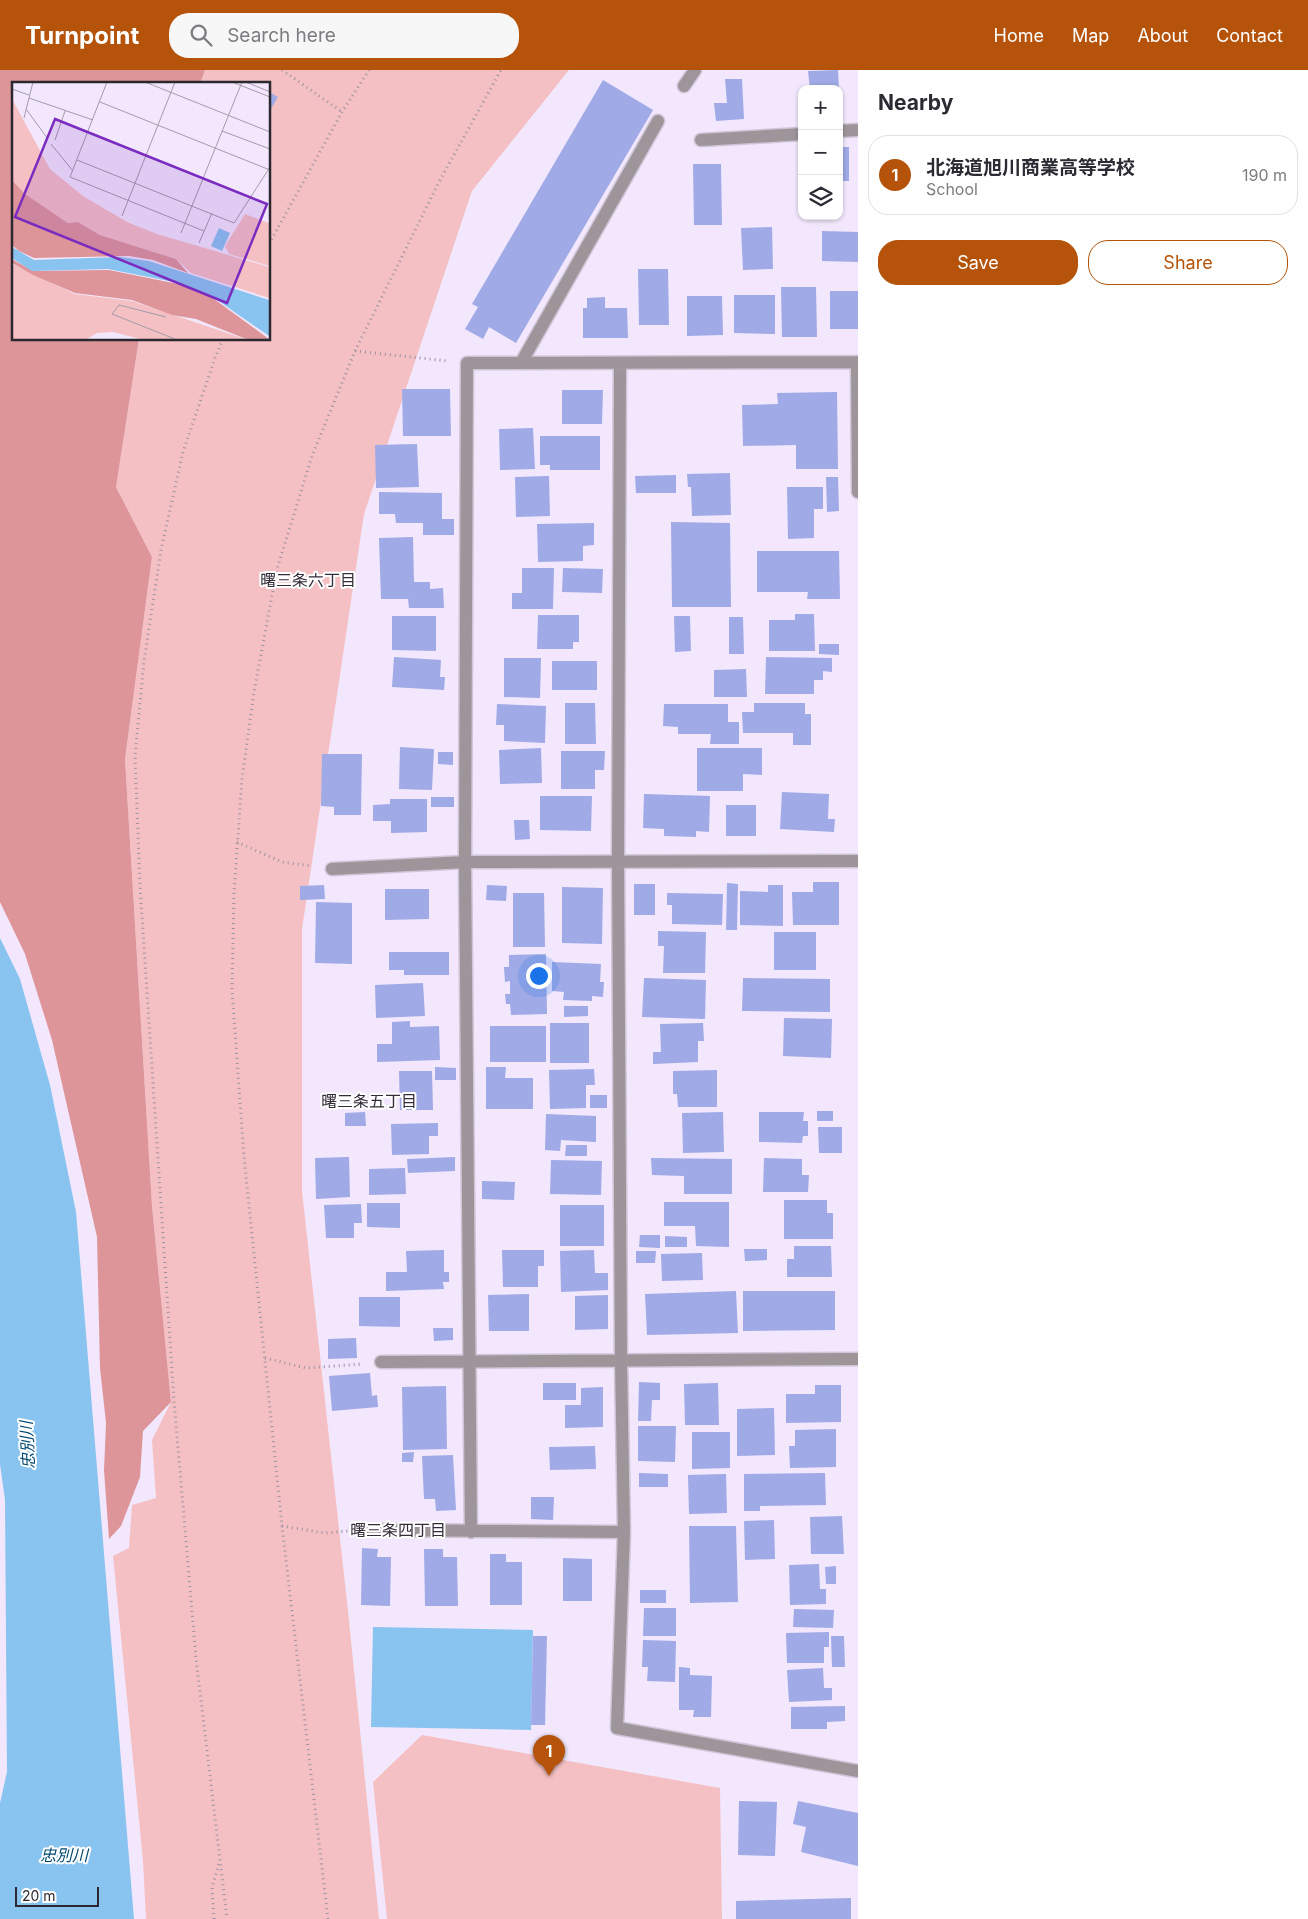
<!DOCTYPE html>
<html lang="en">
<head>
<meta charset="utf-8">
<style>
  :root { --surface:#fff; --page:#f7f7f7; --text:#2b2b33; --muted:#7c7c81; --line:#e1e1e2; --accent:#b45309 }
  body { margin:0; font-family:Inter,"Noto Sans JP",sans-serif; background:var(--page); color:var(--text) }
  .controls { position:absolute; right:15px; top:15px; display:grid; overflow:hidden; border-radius:10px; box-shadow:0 1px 4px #0004 }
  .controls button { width:45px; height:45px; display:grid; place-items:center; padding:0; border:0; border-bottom:1px solid var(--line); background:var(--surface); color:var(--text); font:25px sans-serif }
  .scale { position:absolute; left:15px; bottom:12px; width:84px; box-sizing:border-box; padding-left:5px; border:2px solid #2c2830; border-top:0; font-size:14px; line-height:18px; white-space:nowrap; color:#2c2830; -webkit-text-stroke:4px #fff; paint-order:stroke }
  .you { position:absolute; left:538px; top:905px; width:18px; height:18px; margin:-12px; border:4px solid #fff; border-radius:50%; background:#1a73e8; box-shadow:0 0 0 8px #1a73e833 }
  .badge { display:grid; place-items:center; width:32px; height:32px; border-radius:50%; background:var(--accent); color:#fff; font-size:16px; font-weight:700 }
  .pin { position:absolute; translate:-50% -41px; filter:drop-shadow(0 1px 2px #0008) }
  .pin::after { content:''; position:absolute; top:26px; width:18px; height:15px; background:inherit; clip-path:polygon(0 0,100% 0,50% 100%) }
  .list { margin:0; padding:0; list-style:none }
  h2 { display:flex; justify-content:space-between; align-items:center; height:65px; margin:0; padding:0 20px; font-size:21px }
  h2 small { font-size:16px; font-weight:400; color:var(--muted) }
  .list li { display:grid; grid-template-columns:32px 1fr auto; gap:15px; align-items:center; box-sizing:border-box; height:80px; margin:0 10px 10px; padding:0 10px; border:1px solid var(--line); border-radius:20px }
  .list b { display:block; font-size:19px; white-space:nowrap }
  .list p { margin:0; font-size:16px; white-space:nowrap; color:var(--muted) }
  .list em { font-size:16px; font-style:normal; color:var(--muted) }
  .actions { display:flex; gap:10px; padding:15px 20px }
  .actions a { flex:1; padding:11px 0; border:1px solid var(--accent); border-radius:20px; text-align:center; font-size:18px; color:var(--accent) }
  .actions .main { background:var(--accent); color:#fff }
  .icon { flex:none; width:28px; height:28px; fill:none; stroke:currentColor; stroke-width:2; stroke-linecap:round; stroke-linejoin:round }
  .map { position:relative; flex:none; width:858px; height:1849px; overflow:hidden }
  header { display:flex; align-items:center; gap:30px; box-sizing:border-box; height:70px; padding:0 25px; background:var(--accent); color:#fff }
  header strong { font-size:24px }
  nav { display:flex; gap:28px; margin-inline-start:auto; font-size:18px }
  .search { width:350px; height:45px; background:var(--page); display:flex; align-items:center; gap:12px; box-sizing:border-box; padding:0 18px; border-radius:20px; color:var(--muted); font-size:19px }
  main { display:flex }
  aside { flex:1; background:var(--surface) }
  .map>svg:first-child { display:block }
  .green { fill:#f5c0c3 }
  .forest { fill:#dd9599 }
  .water { fill:#89c3ef }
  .building { fill:#9faae6 }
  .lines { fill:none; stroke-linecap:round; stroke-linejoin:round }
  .minor-casing { stroke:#cec5d7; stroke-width:15 }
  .path { stroke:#9b93a2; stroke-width:3; stroke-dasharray:1 4; stroke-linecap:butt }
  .minor { stroke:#9e959a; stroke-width:12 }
  .labels { text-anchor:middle; stroke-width:4; stroke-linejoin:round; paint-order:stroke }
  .neighbourhood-label { font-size:16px; fill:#342c3b; stroke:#fff }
  .water-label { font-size:16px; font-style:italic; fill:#004871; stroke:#fff }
  .inset-road { fill:none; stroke:#a39baa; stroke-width:1 }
  .view { fill:#7b2cbf; fill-opacity:0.15; stroke:#7b2cbf; stroke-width:2.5 }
  .inset-edge { fill:none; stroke:#2c2830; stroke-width:2.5 }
</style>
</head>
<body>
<header>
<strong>Turnpoint</strong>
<div class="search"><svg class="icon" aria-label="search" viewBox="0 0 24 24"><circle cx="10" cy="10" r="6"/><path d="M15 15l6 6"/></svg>Search here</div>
<nav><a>Home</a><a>Map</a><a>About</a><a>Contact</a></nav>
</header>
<main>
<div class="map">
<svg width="858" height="1849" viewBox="0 0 858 1849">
  <rect width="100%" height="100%" fill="#f2e7fc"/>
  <path class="green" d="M 205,0 L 569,0 L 472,121 L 364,444 L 302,859 L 302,1121 L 348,1541 L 379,1849 L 146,1849 L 143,1791 L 113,1486 L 129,1478 L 132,1435 L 156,1428 L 152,1370 L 171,1332 L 152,1136 L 125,689 L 152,487 L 116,417 L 139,269 L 269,269 L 269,14 L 200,14 Z
    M 422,1665 L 720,1718 L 722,1849 L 387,1849 L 373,1712 Z"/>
  <path class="forest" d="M 0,0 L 205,0 L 200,14 L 14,14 L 14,269 L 139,269 L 116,417 L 152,487 L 125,689 L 152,1136 L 171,1332 L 143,1361 L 140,1407 L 121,1456 L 109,1469 L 104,1400 L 106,1353 L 100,1298 L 97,1167 L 52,970 L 25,884 L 0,832 Z"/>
  <path class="water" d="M 0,868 L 20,909 L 50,1015 L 76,1142 L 134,1849 L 0,1849 L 0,1733 L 7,1702 L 5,1430 L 0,1394 Z
    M 373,1557 L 533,1560 L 531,1660 L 371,1657 Z"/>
  <path class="building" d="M 838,0 L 839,19 L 810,19 L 808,1 Z
    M 725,9 L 742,9 L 744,49 L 716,51 L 714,33 L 727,33 Z
    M 603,10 L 653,40 L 516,273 L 489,257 L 483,269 L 465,259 L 478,237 L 472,234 Z
    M 269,22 L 278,27 L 269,42 Z
    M 839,77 L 849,77 L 849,111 L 839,111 Z
    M 693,94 L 721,94 L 722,155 L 694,155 Z
    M 772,157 L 773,199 L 743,200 L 741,158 Z
    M 822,161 L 858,162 L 858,192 L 822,191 Z
    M 638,199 L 668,199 L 669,255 L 639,255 Z
    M 781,217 L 816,217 L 817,267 L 782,267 Z
    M 830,221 L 858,221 L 858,259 L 830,259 Z
    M 734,225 L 775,225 L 775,264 L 734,263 Z
    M 687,226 L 722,226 L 723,265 L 687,266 Z
    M 605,227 L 605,238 L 627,238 L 628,268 L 583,268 L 583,238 L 587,238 L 587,228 Z
    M 402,319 L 450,319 L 451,366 L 403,366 Z
    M 562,320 L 603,320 L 602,354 L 562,354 Z
    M 837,322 L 838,399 L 796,399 L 796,375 L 743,376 L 742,335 L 778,334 L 777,323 Z
    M 533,358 L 535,399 L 500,400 L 499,359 Z
    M 540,366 L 600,366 L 600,400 L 550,400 L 550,395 L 540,395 Z
    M 417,374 L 419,417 L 376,418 L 375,375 Z
    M 730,403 L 731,445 L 692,446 L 691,417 L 688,417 L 687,404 Z
    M 676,405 L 676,423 L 636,423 L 635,406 Z
    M 549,406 L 550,446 L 516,447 L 515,407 Z
    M 826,407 L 838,407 L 839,441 L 827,442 Z
    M 787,417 L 823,417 L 823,439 L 814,439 L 814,468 L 788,469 Z
    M 379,422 L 442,423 L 442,449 L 454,449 L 454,465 L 423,465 L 423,453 L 396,453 L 395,444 L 379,444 Z
    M 671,452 L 730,453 L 731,537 L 672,537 Z
    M 594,453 L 594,475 L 583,476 L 583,491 L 538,492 L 537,454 Z
    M 413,467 L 414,512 L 430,512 L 430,519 L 443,518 L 444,538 L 409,538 L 408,529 L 381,529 L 379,468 Z
    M 757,481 L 839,481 L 840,529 L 807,529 L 808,522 L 757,522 Z
    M 522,498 L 554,498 L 553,539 L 512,539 L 512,523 L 522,523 Z
    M 563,498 L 603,499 L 602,523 L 562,522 Z
    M 795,544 L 814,544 L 815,581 L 769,581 L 769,550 L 795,550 Z
    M 538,545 L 579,545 L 579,572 L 573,572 L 573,579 L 537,579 Z
    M 392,546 L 436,546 L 436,581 L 392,580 Z
    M 674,546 L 690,546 L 691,581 L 675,582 Z
    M 729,547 L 743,547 L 744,584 L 729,584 Z
    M 819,574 L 839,574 L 839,585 L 819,584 Z
    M 394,587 L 441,590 L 440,607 L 445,607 L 444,620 L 392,617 Z
    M 766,587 L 832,588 L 832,602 L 823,601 L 823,610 L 814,610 L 814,624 L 765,624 Z
    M 504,588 L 541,588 L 540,628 L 504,627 Z
    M 552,591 L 597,591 L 597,620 L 552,620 Z
    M 746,599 L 747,627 L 714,627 L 714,600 Z
    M 565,633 L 595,633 L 596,674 L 565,674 Z
    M 754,633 L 805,633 L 805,644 L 811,644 L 811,675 L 793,675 L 793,663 L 743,663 L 742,642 L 754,642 Z
    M 497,634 L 546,636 L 545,673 L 504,671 L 504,655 L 496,655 Z
    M 664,634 L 728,634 L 728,652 L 739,652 L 739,674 L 710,674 L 711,664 L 678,664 L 678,657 L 663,656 Z
    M 400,677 L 434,679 L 432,720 L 399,719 Z
    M 541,678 L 542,713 L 500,714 L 499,680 Z
    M 697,678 L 762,678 L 762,705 L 743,704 L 743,721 L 697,721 Z
    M 561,681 L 605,681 L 604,700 L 595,700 L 595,719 L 561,719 Z
    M 438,682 L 453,682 L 453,695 L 438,694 Z
    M 322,684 L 362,684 L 361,745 L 334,745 L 334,737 L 321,736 Z
    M 782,722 L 829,724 L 828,749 L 835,749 L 834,762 L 780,759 Z
    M 644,724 L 710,726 L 709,762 L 696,761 L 696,767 L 664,766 L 664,759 L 643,758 Z
    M 540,726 L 592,726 L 591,761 L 540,760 Z
    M 431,727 L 454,727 L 454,737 L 431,737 Z
    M 390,729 L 427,729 L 427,762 L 391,763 L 391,751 L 373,751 L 373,735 L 390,734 Z
    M 726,735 L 756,735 L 756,766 L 726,766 Z
    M 514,750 L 529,750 L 530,769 L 515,770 Z
    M 813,812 L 839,812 L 839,855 L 793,855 L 792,822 L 813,822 Z
    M 727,813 L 738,814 L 737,860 L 726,860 Z
    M 634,814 L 655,814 L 655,845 L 634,845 Z
    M 324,815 L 325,829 L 300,830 L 300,816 Z
    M 487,815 L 507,816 L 506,831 L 486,830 Z
    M 768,815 L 783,815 L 783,856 L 740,855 L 740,821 L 768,822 Z
    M 562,817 L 603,818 L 602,874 L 562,873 Z
    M 385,819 L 429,819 L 429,849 L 385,850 Z
    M 513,823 L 544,823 L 545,877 L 513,877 Z
    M 667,823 L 723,824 L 722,855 L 672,854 L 672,835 L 667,835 Z
    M 316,832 L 352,833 L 352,894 L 315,893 Z
    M 658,861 L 706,862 L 705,903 L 663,903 L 664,876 L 658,876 Z
    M 774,862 L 816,862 L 816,900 L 774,900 Z
    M 389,882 L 449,882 L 449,905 L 404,905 L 404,900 L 389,900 Z
    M 546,884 L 547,944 L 511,945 L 510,934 L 506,934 L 505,924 L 510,924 L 510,911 L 505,912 L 504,897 L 509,897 L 509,885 Z
    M 552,892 L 601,894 L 600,912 L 604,912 L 603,927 L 592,926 L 592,931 L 563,930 L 564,922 L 552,921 Z
    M 644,908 L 706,910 L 705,949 L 642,947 Z
    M 743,908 L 830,909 L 830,942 L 742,941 Z
    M 423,913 L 425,946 L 376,948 L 375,915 Z
    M 564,936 L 588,936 L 588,946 L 564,947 Z
    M 784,948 L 832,949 L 831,988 L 783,986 Z
    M 410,951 L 410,957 L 439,956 L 440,990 L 377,992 L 377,974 L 392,974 L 392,952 Z
    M 550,953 L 589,953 L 589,993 L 550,993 Z
    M 703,953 L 704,971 L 698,971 L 698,992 L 653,994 L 653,982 L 661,982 L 660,954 Z
    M 490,956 L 546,956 L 546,992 L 490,992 Z
    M 435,997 L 456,998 L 456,1010 L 435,1010 Z
    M 486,997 L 506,997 L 505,1008 L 533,1008 L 533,1039 L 486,1039 Z
    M 594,999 L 595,1015 L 586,1015 L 586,1038 L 550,1039 L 549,1000 Z
    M 717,1000 L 717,1037 L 678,1037 L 677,1024 L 673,1024 L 673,1001 Z
    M 399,1001 L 432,1001 L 433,1040 L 400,1040 Z
    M 590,1025 L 607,1025 L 607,1038 L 590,1038 Z
    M 817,1041 L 833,1041 L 833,1051 L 817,1051 Z
    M 365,1042 L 366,1056 L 345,1056 L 345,1043 Z
    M 723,1042 L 724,1082 L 683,1083 L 682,1043 Z
    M 759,1042 L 804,1042 L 803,1051 L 808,1051 L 808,1066 L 803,1066 L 802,1073 L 759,1072 Z
    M 546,1044 L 596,1046 L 596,1072 L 561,1070 L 560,1081 L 545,1080 Z
    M 438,1053 L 438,1066 L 429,1066 L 429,1084 L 392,1085 L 391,1054 Z
    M 818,1057 L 842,1057 L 842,1083 L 819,1083 Z
    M 566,1075 L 587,1075 L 587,1086 L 565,1086 Z
    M 349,1087 L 350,1127 L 316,1129 L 315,1088 Z
    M 455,1087 L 455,1101 L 408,1103 L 407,1089 Z
    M 651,1088 L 732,1089 L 732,1124 L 684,1124 L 684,1106 L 652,1105 Z
    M 764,1088 L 802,1089 L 802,1105 L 809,1105 L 808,1122 L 763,1122 Z
    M 551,1090 L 602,1091 L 601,1125 L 550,1124 Z
    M 405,1098 L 406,1124 L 369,1125 L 369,1099 Z
    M 482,1111 L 515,1112 L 514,1130 L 482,1129 Z
    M 784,1130 L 827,1130 L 827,1143 L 833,1143 L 833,1169 L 784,1169 Z
    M 664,1132 L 729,1132 L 729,1177 L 696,1176 L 695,1156 L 664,1156 Z
    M 367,1133 L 400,1133 L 400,1158 L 367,1157 Z
    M 361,1134 L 362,1153 L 354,1153 L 354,1168 L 326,1168 L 324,1135 Z
    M 560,1135 L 604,1135 L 604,1176 L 560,1176 Z
    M 640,1165 L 660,1165 L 660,1178 L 639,1177 Z
    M 665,1166 L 687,1167 L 687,1177 L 665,1177 Z
    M 794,1176 L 831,1176 L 832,1207 L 787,1207 L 787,1189 L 794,1189 Z
    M 744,1179 L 767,1179 L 767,1190 L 745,1191 Z
    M 444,1180 L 444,1202 L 449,1202 L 449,1212 L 443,1212 L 444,1219 L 386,1221 L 386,1202 L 407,1202 L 406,1181 Z
    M 502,1180 L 544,1180 L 544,1196 L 538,1196 L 538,1217 L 503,1217 Z
    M 594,1180 L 595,1203 L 608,1203 L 608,1220 L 561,1222 L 560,1181 Z
    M 636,1181 L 656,1181 L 655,1193 L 636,1193 Z
    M 702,1183 L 703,1210 L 662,1211 L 661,1184 Z
    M 736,1221 L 738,1263 L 647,1265 L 645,1224 Z
    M 743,1221 L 835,1221 L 835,1260 L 743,1261 Z
    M 529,1224 L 529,1261 L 489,1261 L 488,1225 Z
    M 608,1225 L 608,1259 L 575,1260 L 575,1226 Z
    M 359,1227 L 400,1227 L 400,1257 L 359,1256 Z
    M 433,1258 L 453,1258 L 453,1270 L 434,1271 Z
    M 356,1268 L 357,1288 L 328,1289 L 328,1269 Z
    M 370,1303 L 372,1326 L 377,1325 L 378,1337 L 332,1341 L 329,1306 Z
    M 639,1312 L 660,1313 L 660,1330 L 652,1330 L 651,1351 L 638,1351 Z
    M 543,1313 L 576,1313 L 576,1330 L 543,1330 Z
    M 718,1313 L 719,1355 L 685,1355 L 684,1314 Z
    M 815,1315 L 841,1315 L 841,1352 L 786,1353 L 786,1324 L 815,1324 Z
    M 446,1316 L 447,1379 L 403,1380 L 402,1317 Z
    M 603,1317 L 603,1357 L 565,1358 L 565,1335 L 581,1335 L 581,1318 Z
    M 774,1338 L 775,1385 L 737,1386 L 737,1339 Z
    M 638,1356 L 676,1356 L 675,1392 L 638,1391 Z
    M 836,1359 L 836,1397 L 790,1398 L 789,1376 L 795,1376 L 795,1360 Z
    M 692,1362 L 730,1362 L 730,1398 L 692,1399 Z
    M 595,1376 L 596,1399 L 550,1400 L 549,1377 Z
    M 414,1382 L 413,1392 L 402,1392 L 402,1383 Z
    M 453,1385 L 456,1440 L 436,1441 L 435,1429 L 424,1429 L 422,1386 Z
    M 639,1403 L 668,1404 L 668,1417 L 639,1417 Z
    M 825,1403 L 826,1435 L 760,1436 L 760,1441 L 744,1441 L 744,1404 Z
    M 726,1404 L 727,1443 L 689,1444 L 688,1405 Z
    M 531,1427 L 554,1427 L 553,1450 L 531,1449 Z
    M 842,1446 L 844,1484 L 811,1484 L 810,1447 Z
    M 774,1450 L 775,1489 L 745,1490 L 744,1451 Z
    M 689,1456 L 736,1456 L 738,1532 L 690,1533 Z
    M 362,1478 L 378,1479 L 377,1487 L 391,1487 L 390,1536 L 361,1535 Z
    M 424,1479 L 443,1479 L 443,1487 L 457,1487 L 458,1536 L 425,1536 Z
    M 490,1484 L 506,1484 L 506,1492 L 522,1492 L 522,1535 L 490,1535 Z
    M 563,1488 L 592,1489 L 592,1531 L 563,1531 Z
    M 819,1494 L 820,1519 L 826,1519 L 826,1534 L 790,1535 L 789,1495 Z
    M 836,1496 L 836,1514 L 826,1514 L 825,1497 Z
    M 640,1520 L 666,1520 L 666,1533 L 640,1533 Z
    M 644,1538 L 676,1538 L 676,1566 L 643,1566 Z
    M 794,1539 L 834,1540 L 833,1558 L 793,1557 Z
    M 829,1562 L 829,1577 L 824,1577 L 824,1593 L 787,1593 L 786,1563 Z
    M 533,1566 L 547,1566 L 545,1655 L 531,1655 Z
    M 831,1566 L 844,1566 L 845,1597 L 832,1597 Z
    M 643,1570 L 676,1571 L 675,1612 L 647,1611 L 648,1597 L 642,1597 Z
    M 679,1597 L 690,1598 L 690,1605 L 712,1606 L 711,1647 L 693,1647 L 694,1640 L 679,1640 Z
    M 823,1598 L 824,1618 L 832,1618 L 832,1630 L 789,1632 L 787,1600 Z
    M 845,1636 L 845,1651 L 827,1652 L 827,1659 L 791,1659 L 791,1637 Z
    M 739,1731 L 777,1732 L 775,1786 L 738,1785 Z
    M 798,1731 L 858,1743 L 858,1796 L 801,1782 L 806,1757 L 793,1754 Z
    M 851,1828 L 851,1849 L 736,1849 L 736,1831 Z"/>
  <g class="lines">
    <g class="minor-casing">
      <path id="minor" d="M 684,16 L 695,0
        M 839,61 L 858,60
        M 701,70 L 802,64
        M 857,292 L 858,422
        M 521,293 L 658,51
        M 620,293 L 618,791 L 621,1290 L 624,1462 L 617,1658 L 858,1701
        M 332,799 L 465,792 L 858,791
        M 381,1292 L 858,1289
        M 367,1460 L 624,1462
        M 471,1462 L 465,792 L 467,293 L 858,292"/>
    </g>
    <path class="path" d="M 282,0 L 342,42
      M 269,174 L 342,42 L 369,0
      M 223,269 L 215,288 L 183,382 L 161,480 L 144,591 L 135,686 L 140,816 L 174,1331 L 196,1588 L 227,1849
      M 355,281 L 448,291
      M 237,772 L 282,792 L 312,796
      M 265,1288 L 306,1298 L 363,1294
      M 282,1456 L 325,1463 L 348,1461
      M 214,1849 L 212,1818 L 219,1793
      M 328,1849 L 282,1456 L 244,1087 L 232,920 L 234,822 L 242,709 L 254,622 L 277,499 L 312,386 L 355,281 L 439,112 L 501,0"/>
    <use href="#minor" class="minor"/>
  </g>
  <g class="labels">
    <g class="neighbourhood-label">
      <text x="308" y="516">曙三条六丁目</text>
      <text x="369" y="1037">曙三条五丁目</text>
      <text x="398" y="1466">曙三条四丁目</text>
    </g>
    <g class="water-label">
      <text transform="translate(27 1375) rotate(-93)" y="6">忠別川</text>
      <text x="64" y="1791">忠別川</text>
    </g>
  </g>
  <g transform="translate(12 12)">
    <rect width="258" height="258" fill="#f2e7fc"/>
    <path d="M 0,17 L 38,87 L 71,114 L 115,140 L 145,152 L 257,185 L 257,216 L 179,191 L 164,177 L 88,153 L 66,140 L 56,141 L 13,112 L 0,98 ZM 233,132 L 257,141 L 257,184 L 217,172 L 213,164 ZM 0,182 L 63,212 L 120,219 L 233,257 L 128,257 L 101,250 L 85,251 L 75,257 L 0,257 Z" fill="#f5c0c3"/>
    <path d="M 0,98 L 13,112 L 56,141 L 66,140 L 88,153 L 164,177 L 176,191 L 141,178 L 117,174 L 22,176 L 7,169 L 0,163 ZM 0,177 L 21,189 L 97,188 L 166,202 L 198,214 L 257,257 L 234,257 L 184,237 L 160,233 L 120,218 L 63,211 L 21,193 L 0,181 Z" fill="#dd9599"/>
    <path d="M 207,146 L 218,151 L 210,169 L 199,164 ZM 0,165 L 22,178 L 108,175 L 137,179 L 257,218 L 257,254 L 198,213 L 167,201 L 96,187 L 20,189 L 0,176 Z" fill="#89c3ef"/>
    <path class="inset-road" d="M 95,0 L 58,95 L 192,149M 133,0 L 258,50M 220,0 L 258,15M 234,0 L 258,10M 0,7 L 17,13M 17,16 L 81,38M 88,20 L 258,88M 14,27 L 36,57M 12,36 L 21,0M 210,49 L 258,67M 76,50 L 238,115M 43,58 L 53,29M 39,62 L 61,89M 65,78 L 222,141 L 258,85M 110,134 L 163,0M 169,151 L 230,0M 187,161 L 200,131M 154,235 L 107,223 L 100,232 L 163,257"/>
    <path class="view" d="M 43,37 L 255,122 L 215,221 L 3,135 Z"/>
    <rect width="258" height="258" class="inset-edge"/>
  </g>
</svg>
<div class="controls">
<button>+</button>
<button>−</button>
<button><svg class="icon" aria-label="layers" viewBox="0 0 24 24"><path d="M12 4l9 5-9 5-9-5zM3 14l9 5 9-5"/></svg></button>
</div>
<div class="scale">20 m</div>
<div class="you"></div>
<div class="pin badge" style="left:549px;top:1706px">1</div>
</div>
<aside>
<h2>Nearby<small></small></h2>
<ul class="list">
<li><span class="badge">1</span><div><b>北海道旭川商業高等学校</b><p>School</p></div><em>190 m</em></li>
</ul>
<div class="actions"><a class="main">Save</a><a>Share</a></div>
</aside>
</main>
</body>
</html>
